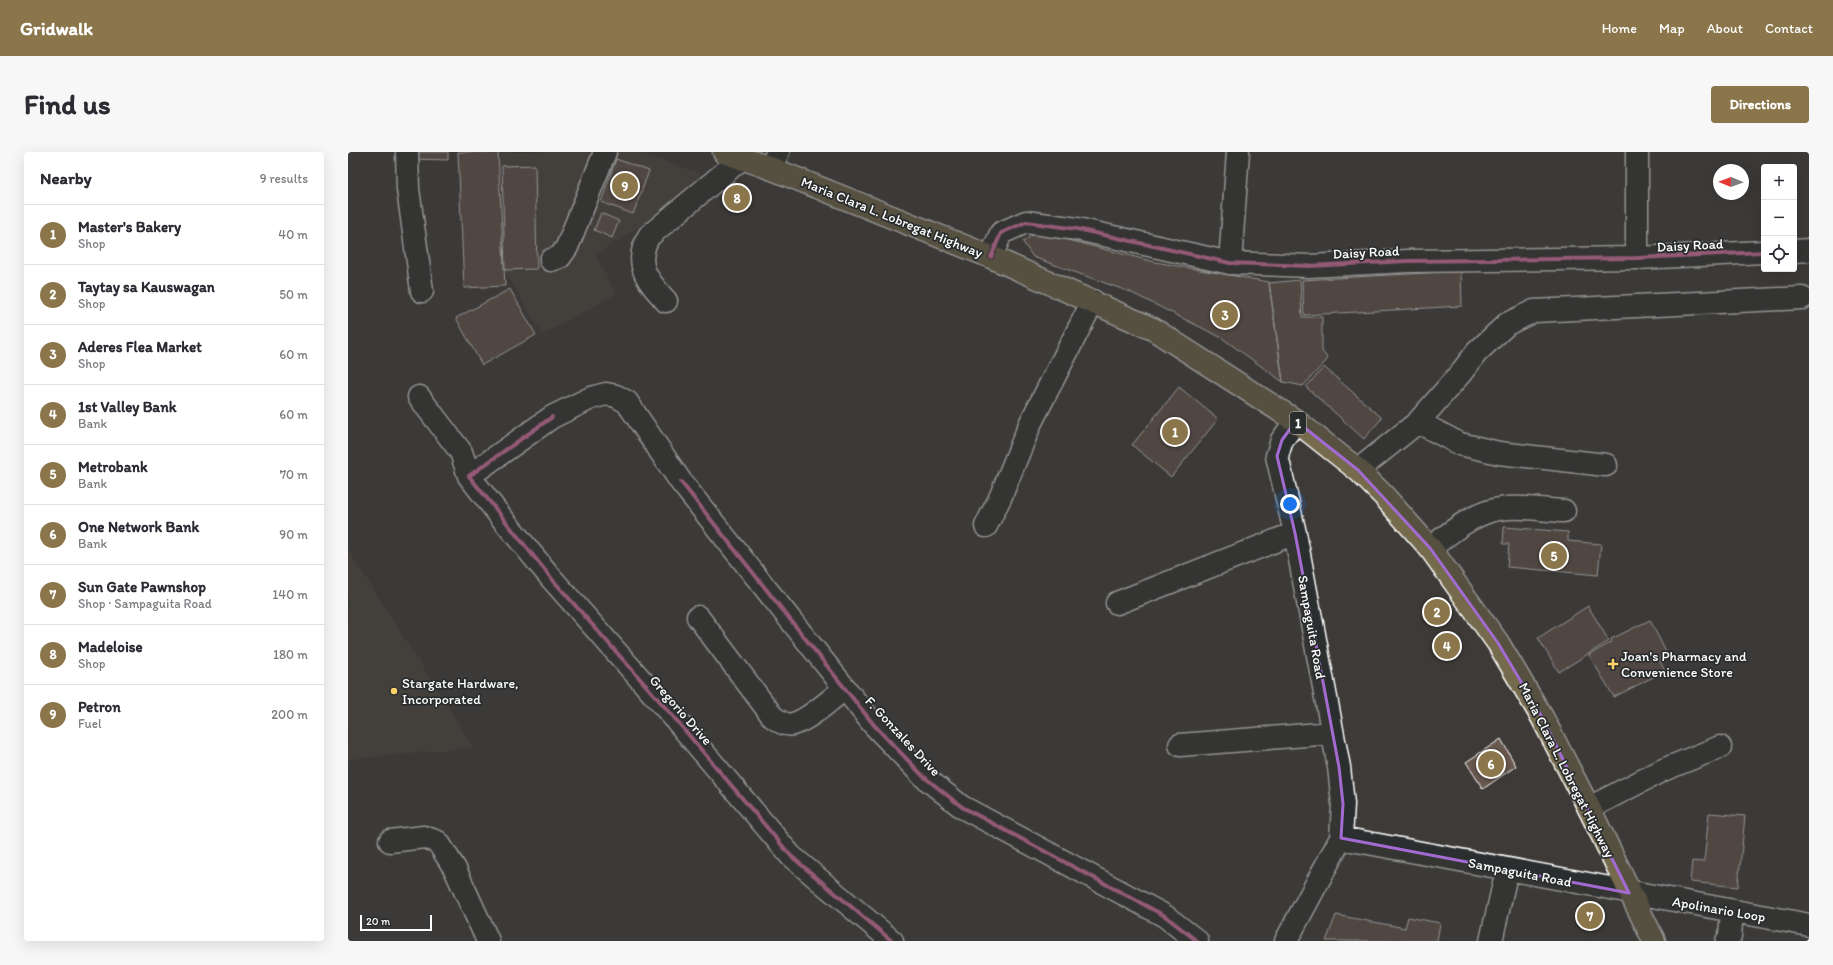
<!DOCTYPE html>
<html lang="en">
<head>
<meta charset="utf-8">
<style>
  :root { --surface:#fff; --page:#f7f7f7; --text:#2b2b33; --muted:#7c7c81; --line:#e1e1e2; --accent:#8a764a }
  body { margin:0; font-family:Itim,sans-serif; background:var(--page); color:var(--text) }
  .controls { position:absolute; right:12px; top:12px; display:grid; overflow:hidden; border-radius:4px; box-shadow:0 4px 16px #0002 }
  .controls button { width:36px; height:36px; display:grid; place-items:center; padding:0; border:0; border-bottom:1px solid var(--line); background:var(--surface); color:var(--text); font:20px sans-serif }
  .compass { position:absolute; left:1365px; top:12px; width:36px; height:36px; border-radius:50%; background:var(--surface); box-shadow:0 4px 16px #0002; rotate:271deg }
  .scale { position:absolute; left:12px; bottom:10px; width:72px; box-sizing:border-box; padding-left:4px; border:2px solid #fff; border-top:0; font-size:11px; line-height:14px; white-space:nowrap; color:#fff; -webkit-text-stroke:3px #2a2d2e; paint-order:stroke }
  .you { position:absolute; left:942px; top:352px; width:14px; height:14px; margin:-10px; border:3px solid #fff; border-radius:50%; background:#1a73e8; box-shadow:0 0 0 6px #1a73e833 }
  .badge { display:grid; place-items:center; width:26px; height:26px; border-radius:50%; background:var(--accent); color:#fff; font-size:13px; font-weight:700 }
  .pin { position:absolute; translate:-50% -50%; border:2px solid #fff; box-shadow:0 1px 4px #0006 }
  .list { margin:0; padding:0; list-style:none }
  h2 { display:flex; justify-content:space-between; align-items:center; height:52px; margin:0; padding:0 16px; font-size:17px }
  h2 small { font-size:13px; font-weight:400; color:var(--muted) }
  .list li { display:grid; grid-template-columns:26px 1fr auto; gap:12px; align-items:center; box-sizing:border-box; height:60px; padding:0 16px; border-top:1px solid var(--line) }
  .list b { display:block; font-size:15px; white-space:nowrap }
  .list p { margin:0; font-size:13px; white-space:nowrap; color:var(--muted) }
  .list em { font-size:13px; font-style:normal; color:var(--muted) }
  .icon { flex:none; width:22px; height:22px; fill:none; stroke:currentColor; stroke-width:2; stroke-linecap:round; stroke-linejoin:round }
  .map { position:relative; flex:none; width:1461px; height:789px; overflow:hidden; border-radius:4px }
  header { display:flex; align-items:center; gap:24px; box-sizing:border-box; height:56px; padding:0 20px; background:var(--accent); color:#fff }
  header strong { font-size:19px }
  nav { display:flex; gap:22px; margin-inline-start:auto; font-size:14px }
  .intro { display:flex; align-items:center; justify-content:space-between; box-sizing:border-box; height:96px; padding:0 24px }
  h1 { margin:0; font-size:28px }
  .button { padding:10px 18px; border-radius:4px; background:var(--accent); color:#fff; font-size:14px; font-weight:700 }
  main { display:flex; gap:24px; padding:0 24px }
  aside { flex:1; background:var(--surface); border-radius:4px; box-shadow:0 4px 16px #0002 }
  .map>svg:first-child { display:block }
  .built { fill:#4e4743 }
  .building { fill:#685850; stroke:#fff }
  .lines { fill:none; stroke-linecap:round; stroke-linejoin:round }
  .minor-casing { stroke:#fff; stroke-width:25 }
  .highway-casing { stroke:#fff; stroke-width:25 }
  .minor { stroke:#2a2d2e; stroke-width:22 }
  .highway { stroke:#746b4b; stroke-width:22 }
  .cycleway-casing { stroke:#2a2d2e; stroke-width:6 }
  .cycleway { stroke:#ff80c0; stroke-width:4 }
  .marked { fill:none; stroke:#a36bd2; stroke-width:3; stroke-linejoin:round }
  .poi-dot { fill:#ffd166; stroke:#2a2d2e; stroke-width:1.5 }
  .labels { text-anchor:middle; stroke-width:3.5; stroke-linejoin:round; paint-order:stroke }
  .shield { fill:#2a2d2e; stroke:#bfc0c0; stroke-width:1 }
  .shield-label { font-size:13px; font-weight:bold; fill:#fff }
  .street-label { font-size:14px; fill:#fff; stroke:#2a2d2e }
  .poi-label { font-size:14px; fill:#fff; stroke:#2a2d2e; text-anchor:start }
</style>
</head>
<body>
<header>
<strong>Gridwalk</strong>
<nav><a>Home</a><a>Map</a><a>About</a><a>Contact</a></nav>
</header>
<div class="intro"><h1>Find us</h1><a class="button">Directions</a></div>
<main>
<aside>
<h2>Nearby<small>9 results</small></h2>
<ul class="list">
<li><span class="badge">1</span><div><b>Master's Bakery</b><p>Shop</p></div><em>40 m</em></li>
<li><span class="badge">2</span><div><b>Taytay sa Kauswagan</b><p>Shop</p></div><em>50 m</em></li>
<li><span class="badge">3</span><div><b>Aderes Flea Market</b><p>Shop</p></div><em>60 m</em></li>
<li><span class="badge">4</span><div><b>1st Valley Bank</b><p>Bank</p></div><em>60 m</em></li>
<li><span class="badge">5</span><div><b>Metrobank</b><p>Bank</p></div><em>70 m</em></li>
<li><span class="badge">6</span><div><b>One Network Bank</b><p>Bank</p></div><em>90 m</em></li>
<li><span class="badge">7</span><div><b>Sun Gate Pawnshop</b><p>Shop · Sampaguita Road</p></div><em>140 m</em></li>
<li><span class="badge">8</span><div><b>Madeloise</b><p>Shop</p></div><em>180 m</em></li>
<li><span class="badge">9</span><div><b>Petron</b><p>Fuel</p></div><em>200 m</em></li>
</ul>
</aside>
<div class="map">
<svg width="1461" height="789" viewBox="0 0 1461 789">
  <rect width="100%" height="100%" fill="#3d3a38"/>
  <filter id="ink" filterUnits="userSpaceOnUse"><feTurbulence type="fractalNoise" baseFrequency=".025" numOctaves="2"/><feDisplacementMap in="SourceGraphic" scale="8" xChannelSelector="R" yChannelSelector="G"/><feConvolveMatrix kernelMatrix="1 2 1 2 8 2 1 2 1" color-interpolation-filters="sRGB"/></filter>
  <g filter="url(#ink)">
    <path class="built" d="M 152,0 L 288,0 L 366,26 L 247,103 L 268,142 L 195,182 L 156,118 Z
      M 0,398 L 125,595 L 0,607 Z"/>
    <path class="building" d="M 66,0 L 100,0 L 100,8 L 66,7 Z
      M 110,0 L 150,0 L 157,134 L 116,136 Z
      M 268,7 L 301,19 L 285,62 L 253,50 Z
      M 187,13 L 189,117 L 157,118 L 154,14 Z
      M 253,61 L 271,69 L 264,86 L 246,78 Z
      M 688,80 L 807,110 L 921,130 L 935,230 L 874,186 L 782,140 L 685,105 L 675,90 Z
      M 1113,119 L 1114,154 L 956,163 L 954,128 Z
      M 952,128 L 954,165 L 974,165 L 974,199 L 980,207 L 955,234 L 935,230 L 921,131 Z
      M 162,137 L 188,183 L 134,213 L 108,166 Z
      M 976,215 L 1034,266 L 1016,287 L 958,235 Z
      M 831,235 L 870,267 L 823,325 L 784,293 Z
      M 1156,375 L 1220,380 L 1220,389 L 1253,392 L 1250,423 L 1159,415 L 1161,392 L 1155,392 Z
      M 1240,454 L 1261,489 L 1211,520 L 1190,486 Z
      M 1302,468 L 1318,500 L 1311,507 L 1317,519 L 1266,545 L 1241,503 L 1264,490 L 1263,487 Z
      M 1153,587 L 1168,614 L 1135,637 L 1118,610 Z
      M 1361,661 L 1397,664 L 1390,735 L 1342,730 L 1344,709 L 1356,710 Z
      M 988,763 L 1057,776 L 1060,765 L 1092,771 L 1089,789 L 978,789 Z"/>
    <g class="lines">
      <g class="minor-casing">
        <path id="minor" d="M 59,0 L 60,37 L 74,139
          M 422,16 L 430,0
          M 1446,99 L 1461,98
          M 643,105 L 653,81 L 678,70 L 729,77 L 882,111 L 961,114 L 1060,109 L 1289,106 L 1416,100
          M 1289,106 L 1289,0
          M 203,108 L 212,105 L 219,95 L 257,0
          M 882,111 L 890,0
          M 318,149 C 299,128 285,112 301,84 L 394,6
          M 71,245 L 113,300 L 121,324 L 149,360 L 204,427 L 323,562 L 443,704 L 544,789
          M 1070,270 L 1112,292 L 1151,301 L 1258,313
          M 1010,318 L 1070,270 L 1112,222 L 1129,200 L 1159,172 L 1186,159 L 1454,146
          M 121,324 L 204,265 L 243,246 L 258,242 L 268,244 L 279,250 L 333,330 L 526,573 L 575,624 L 614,655 L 817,764 L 849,789
          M 638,374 L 652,346 L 683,270 L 745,149
          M 1082,396 C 1101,382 1119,366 1142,359 C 1165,352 1192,358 1216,359
          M 769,451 L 947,381
          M 350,465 L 425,565 C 431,569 437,574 445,572 C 459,569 485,546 497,536
          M 832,593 L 984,581
          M 1241,656 L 1315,618 L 1372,595
          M 993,686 L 1461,773
          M 42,689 L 76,685 L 90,690 L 107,717 L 140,789
          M 938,789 L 993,686 L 995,652 L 991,615 L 947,381 L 929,304 L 934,288 L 948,269
          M 1143,789 L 1159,718
          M 1379,789 L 1382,784 L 1384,759"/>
      </g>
      <g class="highway-casing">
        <path id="highway" d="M 376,0 L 422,16 L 643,105 L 805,177 L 948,269 L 1010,318 L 1036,344 L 1082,396 L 1150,491 L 1194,565 L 1241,656 L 1306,789"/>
      </g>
      <use href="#minor" class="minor"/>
      <use href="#highway" class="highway"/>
      <g class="cycleway-casing">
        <path id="cycleway" d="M 643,105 L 653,81 L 678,70 L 729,77 L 882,111 L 961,114 L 1060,109 L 1289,106 L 1416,100
          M 204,265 L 121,324 L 204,427 L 323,562 L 443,704 L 544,789
          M 333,330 L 526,573 L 575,624 L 614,655 L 817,764 L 849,789"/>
      </g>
      <use href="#cycleway" class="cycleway"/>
    </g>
  </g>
  <path d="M0 0H1461V789H0ZM 948,269 L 1010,318 L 1082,396 L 1150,491 L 1194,565 L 1281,741 L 993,686 L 995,652 L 991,615 L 947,381 L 929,304 L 934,288 Z" fill="#3d3a38" fill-opacity=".55" fill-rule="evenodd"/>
  <path class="marked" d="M 948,269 L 1010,318 L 1082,396 L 1150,491 L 1194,565 L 1281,741 L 993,686 L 995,652 L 991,615 L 947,381 L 929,304 L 934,288 Z"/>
  <g class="poi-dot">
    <path d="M1263 506h4v4h4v4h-4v4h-4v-4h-4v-4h4z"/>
    <circle cx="46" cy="539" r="4"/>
  </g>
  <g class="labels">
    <rect class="shield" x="942" y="260" width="16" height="22" rx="3"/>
    <g class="shield-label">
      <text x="950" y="276">1</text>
    </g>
    <g class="street-label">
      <text transform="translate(544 65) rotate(22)" y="5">Maria Clara L. Lobregat Highway</text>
      <text transform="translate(1342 93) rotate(-3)" y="5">Daisy Road</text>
      <text transform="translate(1018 100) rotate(-3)" y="5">Daisy Road</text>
      <text transform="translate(964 475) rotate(80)" y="5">Sampaguita Road</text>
      <text transform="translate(333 558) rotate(49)" y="5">Gregorio Drive</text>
      <text transform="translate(555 584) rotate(47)" y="5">F. Gonzales Drive</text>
      <text transform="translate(1219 618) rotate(63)" y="5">Maria Clara L. Lobregat Highway</text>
      <text transform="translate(1172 720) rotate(11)" y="5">Sampaguita Road</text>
      <text transform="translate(1371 757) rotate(10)" y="5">Apolinario Loop</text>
    </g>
    <g class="poi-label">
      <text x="1273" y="509">Joan's Pharmacy and<tspan x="1273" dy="16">Convenience Store</tspan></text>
      <text x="54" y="536">Stargate Hardware,<tspan x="54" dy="16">Incorporated</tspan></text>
    </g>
  </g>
</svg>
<div class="controls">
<button>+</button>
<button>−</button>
<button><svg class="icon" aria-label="locate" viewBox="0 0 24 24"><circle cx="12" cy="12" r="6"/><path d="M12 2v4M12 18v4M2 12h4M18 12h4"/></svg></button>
</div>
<svg class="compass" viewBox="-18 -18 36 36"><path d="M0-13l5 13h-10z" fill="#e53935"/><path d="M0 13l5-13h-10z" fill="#7c7c81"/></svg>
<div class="scale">20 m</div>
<div class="you"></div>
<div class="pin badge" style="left:827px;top:280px">1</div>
<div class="pin badge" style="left:1089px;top:460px">2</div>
<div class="pin badge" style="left:877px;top:163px">3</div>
<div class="pin badge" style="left:1099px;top:494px">4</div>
<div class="pin badge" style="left:1206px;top:404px">5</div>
<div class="pin badge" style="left:1143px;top:612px">6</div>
<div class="pin badge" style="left:1242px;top:764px">7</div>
<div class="pin badge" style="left:389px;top:46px">8</div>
<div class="pin badge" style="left:277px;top:34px">9</div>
</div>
</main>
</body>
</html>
